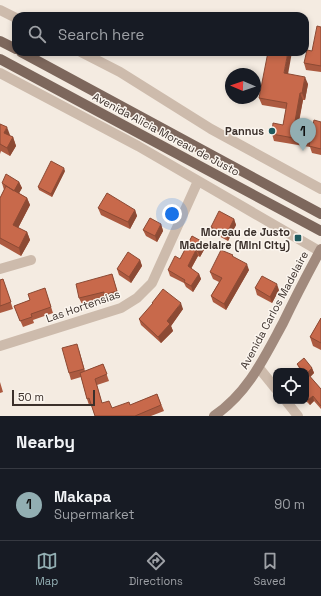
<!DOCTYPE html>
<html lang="en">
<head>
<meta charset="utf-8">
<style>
  :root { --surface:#171b24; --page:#242831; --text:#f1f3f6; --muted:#9ea1a6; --line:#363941; --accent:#92aeb2 }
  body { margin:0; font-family:"Space Grotesk",sans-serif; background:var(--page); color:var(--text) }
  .controls { position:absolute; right:12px; bottom:12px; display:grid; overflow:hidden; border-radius:8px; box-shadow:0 2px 6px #0003 }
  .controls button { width:36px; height:36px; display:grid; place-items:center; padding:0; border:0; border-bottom:1px solid var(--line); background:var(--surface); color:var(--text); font:20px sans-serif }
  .compass { position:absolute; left:225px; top:68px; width:36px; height:36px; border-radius:50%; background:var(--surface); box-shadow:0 2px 6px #0003; rotate:272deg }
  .scale { position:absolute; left:12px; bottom:10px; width:83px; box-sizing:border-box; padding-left:4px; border:2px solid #3b302b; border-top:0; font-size:11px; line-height:14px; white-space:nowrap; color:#3b302b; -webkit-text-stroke:3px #fbf5ee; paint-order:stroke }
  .you { position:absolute; left:172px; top:214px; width:14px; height:14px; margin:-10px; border:3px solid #fff; border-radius:50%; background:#1a73e8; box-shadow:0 0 0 6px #1a73e833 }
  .badge { display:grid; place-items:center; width:26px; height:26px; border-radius:50%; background:var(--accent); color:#111; font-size:13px; font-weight:700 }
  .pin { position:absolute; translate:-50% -33px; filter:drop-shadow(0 1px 2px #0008) }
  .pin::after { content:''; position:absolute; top:21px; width:14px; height:12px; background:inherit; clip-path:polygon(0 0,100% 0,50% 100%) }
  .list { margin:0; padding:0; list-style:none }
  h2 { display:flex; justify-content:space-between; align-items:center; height:52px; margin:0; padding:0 16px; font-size:17px }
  h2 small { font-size:13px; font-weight:400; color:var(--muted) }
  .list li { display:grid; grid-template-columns:26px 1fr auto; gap:12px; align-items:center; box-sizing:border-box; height:72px; padding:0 16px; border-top:1px solid var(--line) }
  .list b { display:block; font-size:15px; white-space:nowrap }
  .list p { margin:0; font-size:13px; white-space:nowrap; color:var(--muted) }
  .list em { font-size:13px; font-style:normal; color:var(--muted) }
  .icon { flex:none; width:22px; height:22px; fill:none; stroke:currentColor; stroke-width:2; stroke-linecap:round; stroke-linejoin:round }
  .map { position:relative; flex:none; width:321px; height:416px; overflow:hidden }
  .search { position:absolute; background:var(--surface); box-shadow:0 2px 6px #0003; left:12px; right:12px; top:12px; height:44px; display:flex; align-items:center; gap:10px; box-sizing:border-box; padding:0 14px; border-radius:12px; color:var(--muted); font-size:15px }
  .sheet { height:124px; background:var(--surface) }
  nav { display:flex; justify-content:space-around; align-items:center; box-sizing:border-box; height:56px; border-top:1px solid var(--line); background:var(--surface); font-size:11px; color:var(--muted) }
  nav a { display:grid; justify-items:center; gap:2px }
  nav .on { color:var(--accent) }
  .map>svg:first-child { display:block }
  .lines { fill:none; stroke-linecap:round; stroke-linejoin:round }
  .street { stroke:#cdbbac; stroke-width:10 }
  .secondary { stroke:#a18a7d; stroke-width:10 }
  .primary { stroke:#7d675c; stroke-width:10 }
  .wall { fill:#ac5a40 }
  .shaded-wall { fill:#8c4a34 }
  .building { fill:#c8694b; stroke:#8c4a34 }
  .poi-dot { fill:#1f5a5e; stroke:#fbf5ee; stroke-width:1.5 }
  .labels { text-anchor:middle; stroke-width:3; stroke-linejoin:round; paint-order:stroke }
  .poi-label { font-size:11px; font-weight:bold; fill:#3b302b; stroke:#fbf5ee; text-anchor:end }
  .street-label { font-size:11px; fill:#3b302b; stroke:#fbf5ee }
</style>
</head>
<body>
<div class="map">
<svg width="321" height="416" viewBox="0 0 321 416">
  <rect width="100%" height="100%" fill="#f4ebe1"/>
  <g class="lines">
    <path class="street" d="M 0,10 L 16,18
      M 81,52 L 120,72 L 211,129 L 321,189
      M 0,73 L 138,146 L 321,252
      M 0,269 L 31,260
      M 0,346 L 121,308 L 137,298 L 152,283 L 198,181
      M 259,368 L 276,389
      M 286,401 L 298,416"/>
    <path class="secondary" d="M 214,416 C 248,393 264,358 283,323 C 295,298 308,273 321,249"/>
    <path class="primary" d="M 0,41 L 16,49
      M 21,52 L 321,214
      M 0,59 L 321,231"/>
  </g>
  <path class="wall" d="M 321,27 L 321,72 L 306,70 L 304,63 L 312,51 Z
    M 288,74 L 308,84 L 305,100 L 303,100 L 298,128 L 312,130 L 321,122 L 321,155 L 312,153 L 310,147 L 274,141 L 272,134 L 283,125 L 286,109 L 262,105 L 259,98 Z
    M 0,124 L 10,136 L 13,137 L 16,146 L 10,156 L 1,151 L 0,154 Z
    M 65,171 L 52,197 L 39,190 L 38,187 Z
    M 19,182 L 22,188 L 19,193 L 27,198 L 30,205 L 18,228 L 27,232 L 30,240 L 21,256 L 0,244 L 0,198 L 4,190 L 2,183 Z
    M 98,208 L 135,210 L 137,216 L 130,229 L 101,215 Z
    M 234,219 L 236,225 L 228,241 L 213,233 L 211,227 Z
    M 161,224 L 163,231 L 157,242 L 146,236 L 143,230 Z
    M 192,236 L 205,248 L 200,257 L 198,256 L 191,269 L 199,274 L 201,279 L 193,292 L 186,287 L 184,283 L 170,276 L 168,270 L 180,259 Z
    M 233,257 L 249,270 L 226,310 L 213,302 L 211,296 L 219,282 L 213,279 L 210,272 Z
    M 140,260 L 142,266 L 131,283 L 119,275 L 117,269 Z
    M 112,274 L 119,297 L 107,301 L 106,298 L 82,304 L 79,298 Z
    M 3,279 L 13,309 L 0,313 L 0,280 Z
    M 45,288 L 53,313 L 33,320 L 34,323 L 23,327 L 14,306 L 30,300 Z
    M 255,288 L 279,290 L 272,303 L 257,295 Z
    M 152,303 L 183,309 L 171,326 L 173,331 L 161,343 L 141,325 L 139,319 L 153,304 Z
    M 321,318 L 321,350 L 313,346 L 310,337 Z
    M 79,350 L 85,371 L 103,364 L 109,381 L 97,385 L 102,403 L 112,408 L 130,405 L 157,394 L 164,411 L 151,416 L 95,416 L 91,404 L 89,405 L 87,399 L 81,377 L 71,380 L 69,373 Z
    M 297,364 L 312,368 L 314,373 L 310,377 L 321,389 L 321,409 L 314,401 L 310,405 L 306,401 L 306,371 L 300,370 Z
    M 0,382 L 3,392 L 0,393 Z"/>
  <path class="shaded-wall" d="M 288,52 L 292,52 L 287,80 L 284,73 Z
    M 305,77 L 308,84 L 305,100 L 302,93 Z
    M 300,93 L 303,100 L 296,134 L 294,127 Z
    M 7,127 L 10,135 L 7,141 L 4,133 Z
    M 13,137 L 16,146 L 10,156 L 7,148 Z
    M 64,168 L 65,171 L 52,197 L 51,194 Z
    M 19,182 L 22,188 L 17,197 L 14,191 Z
    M 27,198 L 30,205 L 16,232 L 13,225 Z
    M 135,210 L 137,216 L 130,229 L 128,222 Z
    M 234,219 L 236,225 L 228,241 L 226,235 Z
    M 161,224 L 163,231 L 157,242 L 155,236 Z
    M 27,232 L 30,240 L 21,256 L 19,248 Z
    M 203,242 L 205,248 L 200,257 L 198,252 Z
    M 196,250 L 198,256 L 189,272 L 188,266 Z
    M 140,260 L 142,266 L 131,283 L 129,277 Z
    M 247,264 L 249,270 L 226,310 L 224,304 Z
    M 199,274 L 201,279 L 193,292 L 191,286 Z
    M 277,284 L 279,290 L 272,303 L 270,297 Z
    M 181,303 L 183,309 L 171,326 L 173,331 L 161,343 L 158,337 L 167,321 Z
    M 312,368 L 314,373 L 309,378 L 307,373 Z
    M 313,396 L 314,401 L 310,405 L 308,400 Z"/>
  <path class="building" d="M 317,26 L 321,27 L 321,66 L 304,63 L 307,50 L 312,51 Z
    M 268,52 L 288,52 L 284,73 L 305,77 L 302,93 L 300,93 L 294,127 L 312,130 L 314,120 L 321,122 L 321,149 L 309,146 L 310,141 L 272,134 L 273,123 L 283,125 L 287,103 L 259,98 Z
    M 0,124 L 7,127 L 4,133 L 13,137 L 7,148 L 0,144 Z
    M 51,161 L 64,168 L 51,194 L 38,187 Z
    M 6,174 L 19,182 L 14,191 L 2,183 Z
    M 6,186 L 27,198 L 13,225 L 27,232 L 19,248 L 0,238 L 0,198 Z
    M 107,193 L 135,210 L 128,222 L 98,208 Z
    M 219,211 L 234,219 L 226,235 L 211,227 Z
    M 150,218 L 161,224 L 155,236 L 143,230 Z
    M 192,236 L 203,242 L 198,252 L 196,250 L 188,266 L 199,274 L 191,286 L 184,282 L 185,280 L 168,270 L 175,256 L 180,259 Z
    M 221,250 L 233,255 L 232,256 L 247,264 L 224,304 L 211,296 L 222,278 L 210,272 Z
    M 128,252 L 140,260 L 129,277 L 117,269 Z
    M 112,274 L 117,291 L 104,295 L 104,292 L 79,298 L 76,284 Z
    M 262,276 L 277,284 L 270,297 L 255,288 Z
    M 3,279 L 11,302 L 0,306 L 0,280 Z
    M 45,288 L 51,307 L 31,314 L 32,317 L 20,321 L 14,306 L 30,300 L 28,294 Z
    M 163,289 L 181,303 L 167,321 L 170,324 L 158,337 L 139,319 L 153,303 L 152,303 Z
    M 321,318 L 321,343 L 310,337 Z
    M 77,344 L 84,369 L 69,373 L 62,348 Z
    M 304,358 L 312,368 L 307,373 L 321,389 L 321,406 L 313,396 L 308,400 L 306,398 L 306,371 L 298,371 L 301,369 L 297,364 Z
    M 103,364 L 107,374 L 95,379 L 102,403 L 109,401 L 112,408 L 129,402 L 130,405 L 157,394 L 161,405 L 135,416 L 95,416 L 89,398 L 87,399 L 80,373 Z"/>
  <g class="poi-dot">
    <circle cx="272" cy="131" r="4"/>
    <rect x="294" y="234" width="8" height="8" rx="2"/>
  </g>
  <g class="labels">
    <g class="poi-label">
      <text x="264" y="135">Pannus</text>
      <text x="290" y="236">Moreau de Justo<tspan x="290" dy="13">Madelaire (Mini City)</tspan></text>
    </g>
    <g class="street-label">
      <text transform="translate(166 134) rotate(28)" y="4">Avenida Alicia Moreau de Justo</text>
      <text transform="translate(83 306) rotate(-19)" y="4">Las Hortensias</text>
      <text transform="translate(274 310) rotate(-62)" y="4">Avenida Carlos Madelaire</text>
    </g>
  </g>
</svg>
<div class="controls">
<button><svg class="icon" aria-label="locate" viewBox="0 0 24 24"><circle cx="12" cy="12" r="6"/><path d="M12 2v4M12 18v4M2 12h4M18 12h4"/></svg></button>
</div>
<svg class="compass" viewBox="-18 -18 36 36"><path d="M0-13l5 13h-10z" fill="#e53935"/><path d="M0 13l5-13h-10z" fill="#9ea1a6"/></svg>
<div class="scale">50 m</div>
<div class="you"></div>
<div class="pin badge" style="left:303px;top:151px">1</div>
<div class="search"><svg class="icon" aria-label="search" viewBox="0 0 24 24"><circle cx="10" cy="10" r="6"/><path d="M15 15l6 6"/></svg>Search here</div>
</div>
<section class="sheet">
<h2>Nearby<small></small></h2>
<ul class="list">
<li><span class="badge">1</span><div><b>Makapa</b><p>Supermarket</p></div><em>90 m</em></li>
</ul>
</section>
<nav>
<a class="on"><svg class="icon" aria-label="map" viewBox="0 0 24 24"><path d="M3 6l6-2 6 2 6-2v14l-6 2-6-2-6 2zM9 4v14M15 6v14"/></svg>Map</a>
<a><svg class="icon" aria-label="directions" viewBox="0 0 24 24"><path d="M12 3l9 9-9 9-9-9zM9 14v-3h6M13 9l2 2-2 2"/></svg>Directions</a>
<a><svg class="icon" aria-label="saved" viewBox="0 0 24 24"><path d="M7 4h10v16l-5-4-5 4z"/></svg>Saved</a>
</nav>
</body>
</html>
